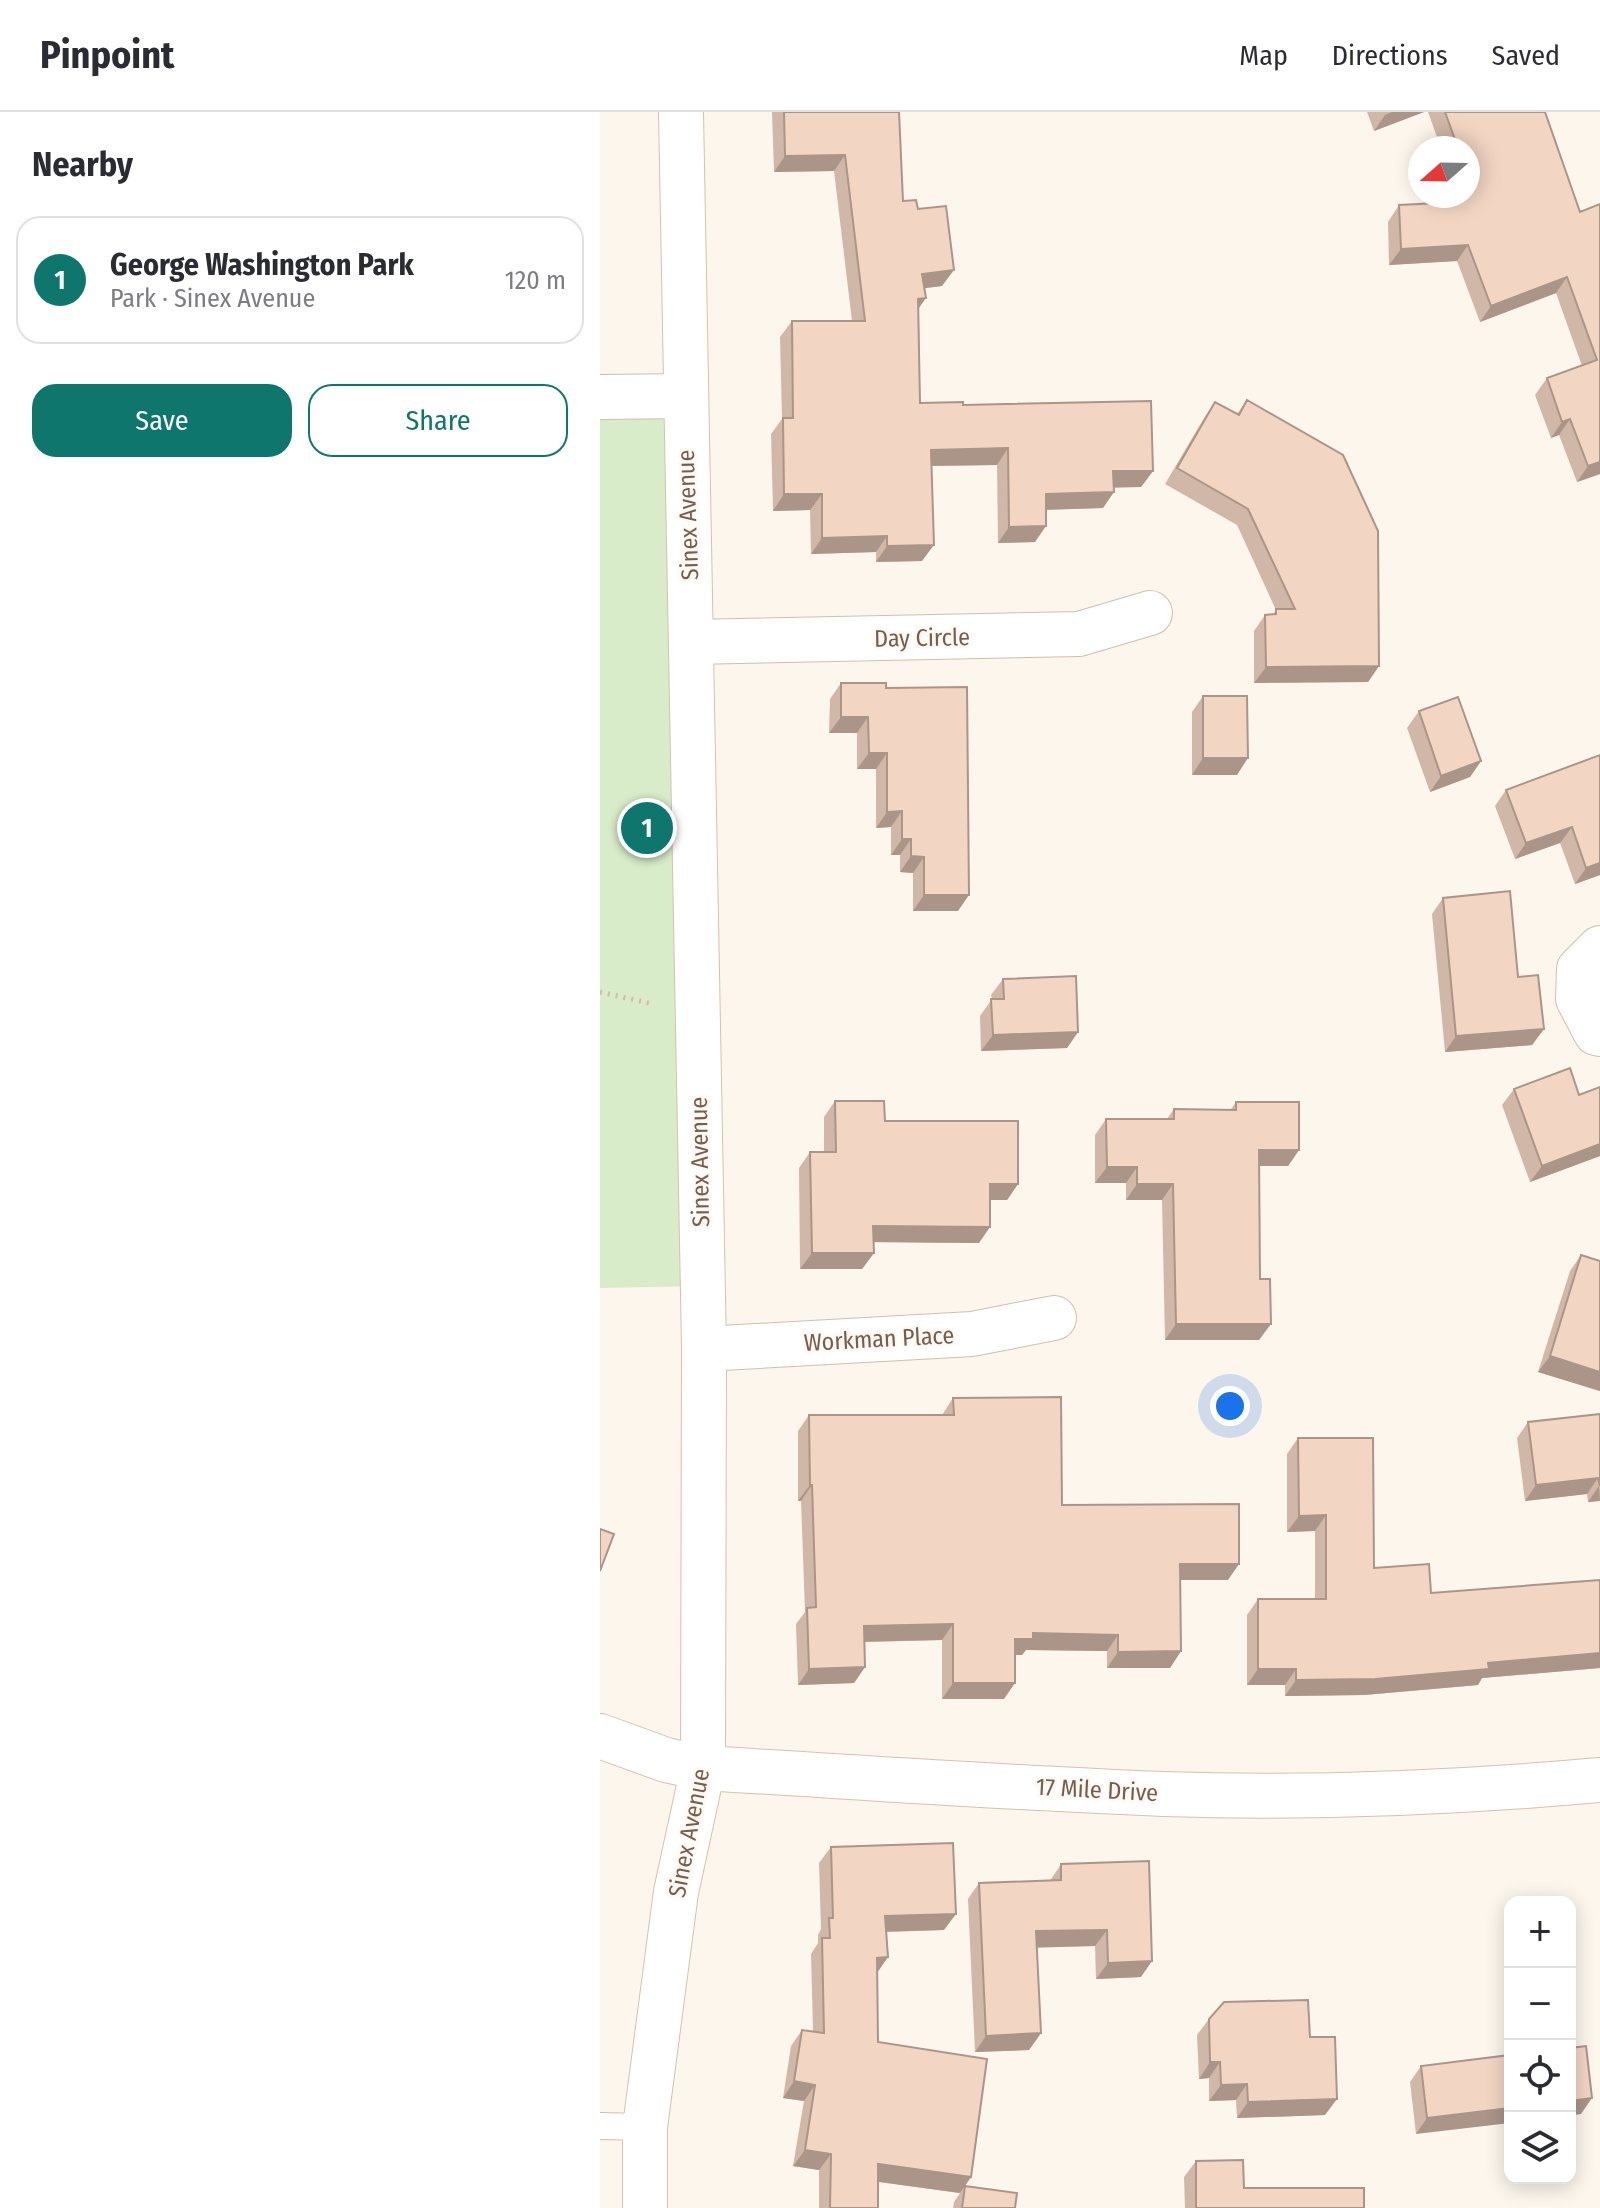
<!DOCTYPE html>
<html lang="en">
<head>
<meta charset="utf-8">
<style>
  :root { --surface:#fff; --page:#f7f7f7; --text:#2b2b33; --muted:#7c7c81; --line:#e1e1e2; --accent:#0f766e }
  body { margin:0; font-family:"Fira Sans Condensed",sans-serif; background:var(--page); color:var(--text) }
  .controls { position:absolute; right:24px; bottom:24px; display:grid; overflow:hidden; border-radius:16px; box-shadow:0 4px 20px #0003 }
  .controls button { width:72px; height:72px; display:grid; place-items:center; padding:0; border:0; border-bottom:2px solid var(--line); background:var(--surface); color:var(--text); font:40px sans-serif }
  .compass { position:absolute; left:808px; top:24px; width:72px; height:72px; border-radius:50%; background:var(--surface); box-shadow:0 4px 20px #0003; rotate:250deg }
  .you { position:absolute; left:630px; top:1294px; width:28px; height:28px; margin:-20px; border:6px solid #fff; border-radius:50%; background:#1a73e8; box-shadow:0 0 0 12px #1a73e833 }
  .badge { display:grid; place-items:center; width:52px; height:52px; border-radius:50%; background:var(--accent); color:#fff; font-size:26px; font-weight:700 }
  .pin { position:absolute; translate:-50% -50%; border:4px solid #fff; box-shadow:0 2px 8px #0006 }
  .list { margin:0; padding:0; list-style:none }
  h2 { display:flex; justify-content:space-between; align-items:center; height:104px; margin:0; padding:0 32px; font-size:34px }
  h2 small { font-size:26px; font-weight:400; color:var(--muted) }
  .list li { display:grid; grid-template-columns:52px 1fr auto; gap:24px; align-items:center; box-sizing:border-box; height:128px; margin:0 16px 16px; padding:0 16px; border:2px solid var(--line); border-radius:24px }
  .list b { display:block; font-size:30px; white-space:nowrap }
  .list p { margin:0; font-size:26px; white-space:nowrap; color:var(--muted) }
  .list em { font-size:26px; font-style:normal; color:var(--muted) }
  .actions { display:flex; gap:16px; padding:24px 32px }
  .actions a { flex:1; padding:18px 0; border:2px solid var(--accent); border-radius:24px; text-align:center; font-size:28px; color:var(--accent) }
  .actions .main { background:var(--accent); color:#fff }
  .icon { flex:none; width:44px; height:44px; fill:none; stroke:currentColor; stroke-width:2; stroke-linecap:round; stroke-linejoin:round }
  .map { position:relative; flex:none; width:1000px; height:2096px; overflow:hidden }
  header { display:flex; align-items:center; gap:48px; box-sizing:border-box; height:112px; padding:0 40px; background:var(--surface); border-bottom:2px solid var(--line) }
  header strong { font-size:38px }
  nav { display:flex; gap:44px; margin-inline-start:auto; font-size:28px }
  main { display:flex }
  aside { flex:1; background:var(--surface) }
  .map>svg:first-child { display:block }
  .green { fill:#d8ecc9 }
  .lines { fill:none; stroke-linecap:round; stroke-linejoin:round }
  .lane-casing { stroke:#d1beb0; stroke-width:28 }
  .street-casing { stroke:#d1beb0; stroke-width:46 }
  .secondary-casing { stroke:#d6c0b0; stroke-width:46 }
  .path { stroke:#d9b8a5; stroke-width:5; stroke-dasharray:2 6; stroke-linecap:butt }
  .lane { stroke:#fff; stroke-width:26 }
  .street { stroke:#fff; stroke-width:44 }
  .secondary { stroke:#fff; stroke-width:44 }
  .wall { fill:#d1b7a8 }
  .shaded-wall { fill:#aa9588 }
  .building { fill:#f3d5c3; stroke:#aa9588; stroke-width:2 }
  .labels { text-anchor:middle; stroke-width:6; stroke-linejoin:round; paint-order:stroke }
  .street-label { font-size:24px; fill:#7a5c4d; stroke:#fffaf3 }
</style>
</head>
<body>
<header>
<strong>Pinpoint</strong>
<nav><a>Map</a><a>Directions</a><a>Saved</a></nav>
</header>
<main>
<aside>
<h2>Nearby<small></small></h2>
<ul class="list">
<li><span class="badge">1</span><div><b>George Washington Park</b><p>Park · Sinex Avenue</p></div><em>120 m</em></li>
</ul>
<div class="actions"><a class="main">Save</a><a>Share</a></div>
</aside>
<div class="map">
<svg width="1000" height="2096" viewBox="0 0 1000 2096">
  <rect width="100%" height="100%" fill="#fdf6ec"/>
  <path class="green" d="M 85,284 L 103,1174 L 0,1176 L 0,285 Z"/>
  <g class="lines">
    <g class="lane-casing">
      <path id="lane" d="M 0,2014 L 45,2015"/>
    </g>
    <g class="street-casing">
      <path id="street" d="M 0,285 L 85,284
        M 91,530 L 479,522 L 550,501
        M 1000,836 L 979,857 L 978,887 L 996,921 L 1000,922
        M 104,1237 L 372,1222 L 454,1206"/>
    </g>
    <g class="secondary-casing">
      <path id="secondary" d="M 0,1624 L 66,1648 L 103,1656 C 256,1665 410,1676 563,1682 C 709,1687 855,1681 1000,1668
        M 45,2096 L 45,2015 L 76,1780 L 103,1656 L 104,1237 L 81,0"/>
    </g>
    <path class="path" d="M 0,880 L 53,892"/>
    <use href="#lane" class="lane"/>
    <use href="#street" class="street"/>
    <use href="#secondary" class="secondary"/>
  </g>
  <path class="wall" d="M 172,0 L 299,0 L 303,89 L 318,97 L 342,174 L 324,176 L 319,197 L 320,291 L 363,293 L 553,359 L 541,375 L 514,375 L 503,396 L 446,398 L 435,430 L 398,431 L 397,353 L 332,354 L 322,449 L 276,450 L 276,440 L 211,442 L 210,398 L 173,399 L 171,322 L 182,307 L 180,225 L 192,209 L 252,209 L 234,59 L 174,60 Z
    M 767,0 L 824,0 L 774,19 Z
    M 828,0 L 945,0 L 980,100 L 1000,92 L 1000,362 L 977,370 L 959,323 L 951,326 L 935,283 L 947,266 L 982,254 L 956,181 L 880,210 L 857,149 L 789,153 L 788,110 L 799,93 L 841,91 L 839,84 L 868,84 L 868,36 L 841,36 Z
    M 647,288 L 779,554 L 768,570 L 654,571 L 654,519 L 665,503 L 673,502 L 676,498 L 637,413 L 565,372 L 604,306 L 615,290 L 637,302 Z
    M 241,571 L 286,576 L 358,799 L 313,799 L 313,761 L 300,760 L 300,743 L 291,743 L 291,715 L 276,716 L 276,657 L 257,657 L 257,621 L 229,621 L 230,587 Z
    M 603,584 L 637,663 L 592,663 L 592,600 Z
    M 819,599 L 881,649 L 870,665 L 830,680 L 807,616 Z
    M 1000,643 L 1000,763 L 975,772 L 960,731 L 915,747 L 895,694 L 906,678 Z
    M 843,786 L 918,865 L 944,917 L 932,933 L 845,940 L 832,802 Z
    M 403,867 L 478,920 L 467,936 L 381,939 L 380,904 L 392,887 L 391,883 Z
    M 1000,975 L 1000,1044 L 930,1070 L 902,993 L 914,977 L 979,983 Z
    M 235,989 L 285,1009 L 418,1072 L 407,1088 L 390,1088 L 379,1131 L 274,1130 L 274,1141 L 262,1157 L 200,1157 L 199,1056 L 210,1040 L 224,1040 L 224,1005 Z
    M 636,990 L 699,1038 L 688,1054 L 659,1054 L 659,1228 L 565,1228 L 562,1088 L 526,1088 L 526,1071 L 495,1071 L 495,1023 L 506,1007 L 567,1007 L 574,997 L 631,997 Z
    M 981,1143 L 1000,1279 L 938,1260 L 970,1159 Z
    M 353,1286 L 462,1393 L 628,1468 L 580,1468 L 581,1539 L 570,1556 L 507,1556 L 507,1539 L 426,1538 L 422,1543 L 415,1543 L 404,1587 L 342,1587 L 342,1528 L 264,1530 L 265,1555 L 254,1571 L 198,1573 L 196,1512 L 205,1500 L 201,1389 L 198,1389 L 198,1319 L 209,1303 L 342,1303 Z
    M 1000,1302 L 1000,1389 L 988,1390 L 987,1382 L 925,1389 L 917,1326 L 928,1310 Z
    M 698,1326 L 774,1456 L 831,1481 L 1000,1468 L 1000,1556 L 882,1566 L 878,1573 L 764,1583 L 685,1584 L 685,1573 L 647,1573 L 647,1503 L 658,1487 L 715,1487 L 715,1419 L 687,1420 L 687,1342 Z
    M 231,1735 L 344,1818 L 286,1820 L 288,1845 L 277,1860 L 278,1930 L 371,2065 L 360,2081 L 278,2070 L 278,2096 L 219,2096 L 219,2058 L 193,2054 L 204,1989 L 183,1986 L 191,1934 L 202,1918 L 213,1919 L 211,1842 L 218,1831 L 218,1823 L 221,1817 L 219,1751 Z
    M 461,1752 L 541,1865 L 496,1867 L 495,1834 L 437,1835 L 441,1921 L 429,1938 L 375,1940 L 368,1787 L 379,1771 L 450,1769 Z
    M 609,1907 L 710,1925 L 725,2003 L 637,2006 L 636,1988 L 609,1989 L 609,1966 L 599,1967 L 597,1923 Z
    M 910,1943 L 816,2022 L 810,1970 L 821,1954 Z
    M 596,2049 L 644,2076 L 764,2096 L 585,2096 L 584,2065 Z
    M 365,2074 L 415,2096 L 353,2096 L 354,2090 Z"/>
  <path class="shaded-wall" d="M 792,0 L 824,0 L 774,19 L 785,3 Z
    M 245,43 L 234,59 L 174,60 L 185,44 Z
    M 868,133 L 857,149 L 789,153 L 801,137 Z
    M 354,158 L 342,174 L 311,178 L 322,162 Z
    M 967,165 L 956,181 L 880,210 L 891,194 Z
    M 326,186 L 314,203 L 318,187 Z
    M 970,307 L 959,323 L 951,326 L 962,310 Z
    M 408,336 L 397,353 L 320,354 L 331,338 Z
    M 1000,350 L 1000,362 L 977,370 L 988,354 Z
    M 513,359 L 553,359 L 541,375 L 502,376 Z
    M 514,380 L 503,396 L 435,398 L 446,382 Z
    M 184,382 L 222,382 L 210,398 L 173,399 Z
    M 446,414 L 435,430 L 398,431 L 409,415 Z
    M 287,424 L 276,440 L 211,442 L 222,426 Z
    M 334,433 L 322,449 L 276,450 L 287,434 Z
    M 779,554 L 768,570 L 654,571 L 666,555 Z
    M 241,605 L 268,605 L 257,621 L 229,621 Z
    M 269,641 L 287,641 L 276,657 L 257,657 Z
    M 603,646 L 648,646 L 637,663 L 592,663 Z
    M 881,649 L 870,665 L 830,680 L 841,664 Z
    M 302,699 L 291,715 L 276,716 L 287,700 Z
    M 972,715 L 960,731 L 915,747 L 926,731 Z
    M 302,727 L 311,727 L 300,743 L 291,743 Z
    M 311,744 L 324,745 L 313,761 L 300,760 Z
    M 1000,751 L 1000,763 L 975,772 L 986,756 Z
    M 324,783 L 369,783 L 358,799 L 313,799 Z
    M 944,917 L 932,933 L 845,940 L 856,924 Z
    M 478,920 L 467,936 L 381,939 L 393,923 Z
    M 1000,1032 L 1000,1044 L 930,1070 L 942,1054 Z
    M 659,1038 L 699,1038 L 688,1054 L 648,1054 Z
    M 507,1055 L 537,1055 L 526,1071 L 495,1071 Z
    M 390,1072 L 418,1072 L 407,1088 L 379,1088 Z
    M 537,1072 L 573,1072 L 562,1088 L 526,1088 Z
    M 273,1114 L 390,1115 L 379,1131 L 262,1130 Z
    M 212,1141 L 274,1141 L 262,1157 L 200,1157 Z
    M 576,1212 L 671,1212 L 659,1228 L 565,1228 Z
    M 950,1244 L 1000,1260 L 1000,1279 L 938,1260 Z
    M 998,1366 L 987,1382 L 925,1389 L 936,1373 Z
    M 210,1373 L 212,1373 L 201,1389 L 198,1389 Z
    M 999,1374 L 1000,1389 L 988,1390 Z
    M 726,1403 L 715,1419 L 687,1420 L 699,1404 Z
    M 580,1452 L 639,1452 L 628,1468 L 569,1468 Z
    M 353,1512 L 342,1528 L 253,1530 L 264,1514 Z
    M 433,1521 L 518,1523 L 507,1539 L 426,1538 L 422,1543 L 404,1543 L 415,1527 Z
    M 581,1539 L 570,1556 L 507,1556 L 518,1540 Z
    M 1000,1541 L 1000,1556 L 882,1566 L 878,1573 L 764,1583 L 685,1584 L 696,1568 Z
    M 265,1555 L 254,1571 L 198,1573 L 209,1557 Z
    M 658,1557 L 696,1557 L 685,1573 L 647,1573 Z
    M 353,1571 L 415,1571 L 404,1587 L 342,1587 Z
    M 356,1802 L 344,1818 L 274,1820 L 285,1804 Z
    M 507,1818 L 495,1834 L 424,1836 L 436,1819 Z
    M 288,1845 L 277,1861 L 277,1846 Z
    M 552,1849 L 541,1865 L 496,1867 L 508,1851 Z
    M 441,1921 L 429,1938 L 375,1940 L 386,1924 Z
    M 610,1950 L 620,1950 L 609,1966 L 599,1967 Z
    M 194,1969 L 215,1973 L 204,1989 L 183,1986 Z
    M 647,1972 L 636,1988 L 609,1989 L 621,1973 Z
    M 992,1986 L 981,2002 L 970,2004 L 970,1989 Z
    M 737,1987 L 725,2003 L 637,2006 L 648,1990 Z
    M 910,1996 L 910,2011 L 816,2022 L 827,2006 Z
    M 205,2038 L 231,2042 L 219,2058 L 193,2054 Z
    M 278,2052 L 371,2065 L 360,2081 L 266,2068 Z"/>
  <path class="building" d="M 184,0 L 299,0 L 303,89 L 316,88 L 318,97 L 346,94 L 354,158 L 322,162 L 326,186 L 318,187 L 320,291 L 363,290 L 363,293 L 551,289 L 553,359 L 513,359 L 514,380 L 446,382 L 446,414 L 409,415 L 408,336 L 331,338 L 334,433 L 287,434 L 287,424 L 222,426 L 222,382 L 184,382 L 183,306 L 193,306 L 192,209 L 265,209 L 245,43 L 185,44 Z
    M 845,0 L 945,0 L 980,100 L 1000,92 L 1000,350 L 988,354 L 970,307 L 962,310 L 947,266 L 997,248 L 967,165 L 891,194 L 868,133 L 801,137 L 799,93 L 858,90 L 856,84 L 868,84 L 868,36 L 858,36 Z
    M 647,288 L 743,343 L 778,419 L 779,554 L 666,555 L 665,503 L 676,502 L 676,497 L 695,497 L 648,397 L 577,356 L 615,290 L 639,303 Z
    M 241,571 L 286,571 L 286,576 L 367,575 L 369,783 L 324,783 L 324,745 L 311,744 L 311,727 L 302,727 L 302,699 L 287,700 L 287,641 L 269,641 L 268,605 L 241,605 Z
    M 603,584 L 647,584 L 648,646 L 603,646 Z
    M 858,585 L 881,649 L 841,664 L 819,599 Z
    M 1000,643 L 1000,751 L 986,756 L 972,715 L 926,731 L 906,678 Z
    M 910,779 L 918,865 L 938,863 L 944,917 L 856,924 L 843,786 Z
    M 476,864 L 478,920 L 393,923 L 391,887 L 404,887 L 403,867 Z
    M 970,956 L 979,983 L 1000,975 L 1000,1032 L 942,1054 L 914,977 Z
    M 235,989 L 284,989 L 285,1009 L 418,1009 L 418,1072 L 390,1072 L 390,1115 L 273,1114 L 274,1141 L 212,1141 L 210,1040 L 236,1040 Z
    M 636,990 L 699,990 L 699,1038 L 659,1038 L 660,1167 L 670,1167 L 671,1212 L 576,1212 L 573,1072 L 537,1072 L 537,1055 L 507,1055 L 506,1007 L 574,1007 L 574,997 L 636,998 Z
    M 981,1143 L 1000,1149 L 1000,1260 L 950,1244 Z
    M 461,1285 L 462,1393 L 639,1392 L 639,1452 L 580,1452 L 581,1539 L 518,1540 L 518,1523 L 433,1521 L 433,1527 L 415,1527 L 415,1571 L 353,1571 L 353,1512 L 264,1514 L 265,1555 L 209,1557 L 207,1496 L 216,1495 L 212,1373 L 210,1373 L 209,1303 L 354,1303 L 353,1286 Z
    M 1000,1302 L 1000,1374 L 998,1366 L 936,1373 L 928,1310 Z
    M 698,1326 L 773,1326 L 774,1456 L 829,1452 L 831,1481 L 1000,1468 L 1000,1541 L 888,1551 L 889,1557 L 775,1567 L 696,1568 L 696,1557 L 658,1557 L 658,1487 L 726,1487 L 726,1403 L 699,1404 Z
    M 0,1417 L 14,1422 L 0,1459 Z
    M 353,1731 L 356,1802 L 285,1804 L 288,1845 L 277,1846 L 278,1930 L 387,1947 L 371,2065 L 278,2052 L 278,2096 L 230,2096 L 231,2042 L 205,2038 L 215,1973 L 194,1969 L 202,1918 L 224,1921 L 222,1826 L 230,1826 L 229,1806 L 233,1806 L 231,1735 Z
    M 549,1749 L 552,1849 L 508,1851 L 507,1818 L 436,1819 L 441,1921 L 386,1924 L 379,1771 L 461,1768 L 461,1752 Z
    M 708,1888 L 710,1925 L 735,1925 L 737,1987 L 648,1990 L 647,1972 L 621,1973 L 620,1950 L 610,1950 L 609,1907 L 624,1890 Z
    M 986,1934 L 992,1986 L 970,1989 L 970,1936 Z
    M 910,1943 L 910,1996 L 827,2006 L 821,1954 Z
    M 643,2048 L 644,2076 L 764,2076 L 764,2096 L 596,2096 L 596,2049 Z
    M 365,2074 L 417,2081 L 415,2096 L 362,2096 Z"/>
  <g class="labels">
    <g class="street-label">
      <text transform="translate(88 403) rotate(-92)" y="8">Sinex Avenue</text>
      <text transform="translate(322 526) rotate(-1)" y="8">Day Circle</text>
      <text transform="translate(100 1050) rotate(-91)" y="8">Sinex Avenue</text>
      <text transform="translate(279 1227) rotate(-3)" y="8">Workman Place</text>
      <text transform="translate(497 1678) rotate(3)" y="8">17 Mile Drive</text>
      <text transform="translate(89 1721) rotate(-79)" y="8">Sinex Avenue</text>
    </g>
  </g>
</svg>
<div class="controls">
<button>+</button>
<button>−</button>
<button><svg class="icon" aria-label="locate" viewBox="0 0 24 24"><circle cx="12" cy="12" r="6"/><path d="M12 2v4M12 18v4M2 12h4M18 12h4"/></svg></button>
<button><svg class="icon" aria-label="layers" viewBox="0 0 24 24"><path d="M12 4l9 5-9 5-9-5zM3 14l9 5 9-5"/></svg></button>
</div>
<svg class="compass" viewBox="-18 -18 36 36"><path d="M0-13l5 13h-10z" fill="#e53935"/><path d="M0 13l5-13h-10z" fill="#7c7c81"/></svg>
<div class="you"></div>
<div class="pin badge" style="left:47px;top:716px">1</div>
</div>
</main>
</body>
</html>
